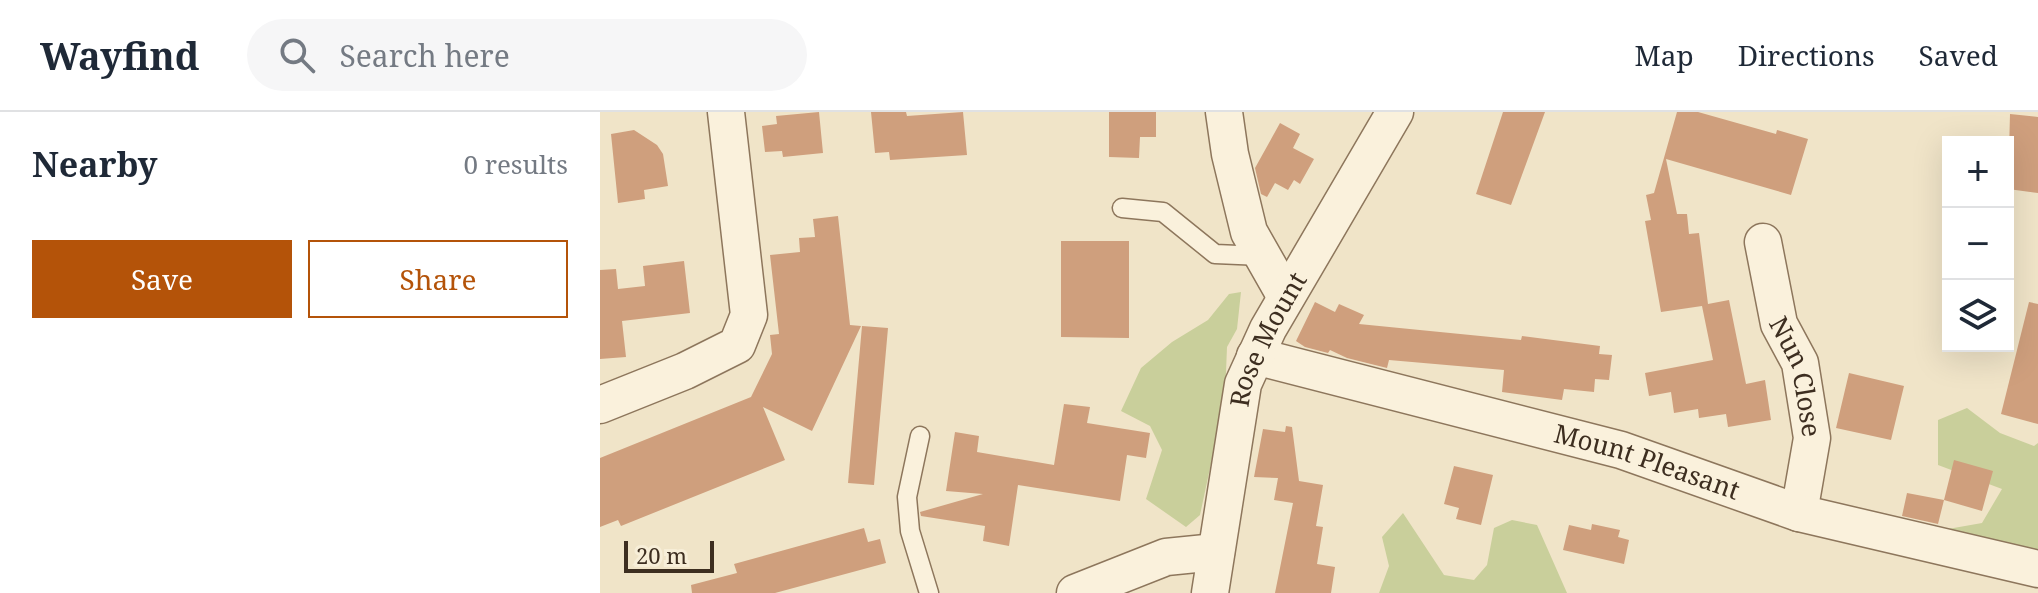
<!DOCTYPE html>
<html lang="en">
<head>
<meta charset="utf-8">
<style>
  :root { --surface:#fff; --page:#f6f6f7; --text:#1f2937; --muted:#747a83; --line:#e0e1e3; --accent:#b45309 }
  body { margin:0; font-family:"Noto Serif",serif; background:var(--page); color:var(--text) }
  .controls { position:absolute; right:24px; top:24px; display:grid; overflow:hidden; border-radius:0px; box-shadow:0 8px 32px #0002 }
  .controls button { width:72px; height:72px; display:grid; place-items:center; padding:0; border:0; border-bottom:2px solid var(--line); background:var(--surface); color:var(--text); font:40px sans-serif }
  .scale { position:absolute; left:24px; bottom:20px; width:90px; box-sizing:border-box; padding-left:8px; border:4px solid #3d2e20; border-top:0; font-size:22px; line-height:28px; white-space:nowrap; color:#3d2e20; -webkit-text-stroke:6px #f7eed8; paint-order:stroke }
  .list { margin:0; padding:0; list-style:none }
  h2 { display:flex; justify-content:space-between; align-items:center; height:104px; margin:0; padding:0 32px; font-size:34px }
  h2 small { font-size:26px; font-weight:400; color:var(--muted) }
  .actions { display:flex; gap:16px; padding:24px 32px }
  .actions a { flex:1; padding:18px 0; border:2px solid var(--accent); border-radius:0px; text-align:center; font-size:28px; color:var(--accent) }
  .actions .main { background:var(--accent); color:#fff }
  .icon { flex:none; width:44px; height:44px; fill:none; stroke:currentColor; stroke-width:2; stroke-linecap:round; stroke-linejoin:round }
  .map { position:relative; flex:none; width:1438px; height:481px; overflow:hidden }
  header { display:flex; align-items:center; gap:48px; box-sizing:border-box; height:112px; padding:0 40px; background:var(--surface); border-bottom:2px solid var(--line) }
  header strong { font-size:38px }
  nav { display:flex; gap:44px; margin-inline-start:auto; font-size:28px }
  .search { width:560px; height:72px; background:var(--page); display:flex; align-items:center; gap:20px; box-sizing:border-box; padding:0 28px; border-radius:44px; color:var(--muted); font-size:30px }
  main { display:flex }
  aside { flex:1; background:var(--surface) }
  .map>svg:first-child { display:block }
  .green { fill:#c9cf9b }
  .building { fill:#cf9f7d }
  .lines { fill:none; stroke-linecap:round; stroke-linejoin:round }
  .lane-casing { stroke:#8d765c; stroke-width:21 }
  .street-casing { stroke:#8d765c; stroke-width:39 }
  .lane { stroke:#faf1dc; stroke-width:18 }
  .street { stroke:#faf1dc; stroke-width:36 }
  .labels { text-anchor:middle; stroke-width:6; stroke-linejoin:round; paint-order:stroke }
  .street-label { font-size:26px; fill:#3d2e20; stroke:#f7eed8 }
</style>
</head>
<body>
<header>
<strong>Wayfind</strong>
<div class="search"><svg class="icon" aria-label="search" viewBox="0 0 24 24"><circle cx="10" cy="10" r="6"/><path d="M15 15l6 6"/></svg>Search here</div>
<nav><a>Map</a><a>Directions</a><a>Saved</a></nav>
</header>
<main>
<aside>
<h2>Nearby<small>0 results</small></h2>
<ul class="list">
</ul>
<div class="actions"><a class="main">Save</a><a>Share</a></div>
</aside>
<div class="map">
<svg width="1438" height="481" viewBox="0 0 1438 481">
  <rect width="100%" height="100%" fill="#f0e4c8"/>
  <path class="green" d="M 641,180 L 637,217 L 627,235 L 625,286 L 600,403 L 586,415 L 546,387 L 562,338 L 550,314 L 521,299 L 541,256 L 572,230 L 608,208 L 629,182 Z
    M 1367,296 L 1400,321 L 1434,334 L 1438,331 L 1438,449 L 1366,432 L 1348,417 L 1382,411 L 1402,377 L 1338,353 L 1338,308 Z
    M 803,401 L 844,463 L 874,468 L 887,453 L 894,416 L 912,408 L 937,413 L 967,481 L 779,481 L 789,454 L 782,425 Z"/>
  <path class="building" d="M 219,0 L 223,41 L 183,45 L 182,39 L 165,40 L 162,14 L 177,12 L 176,4 Z
    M 271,0 L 306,0 L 307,4 L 363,0 L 367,43 L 290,48 L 289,40 L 275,41 Z
    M 509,0 L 556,0 L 556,25 L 540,25 L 539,46 L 509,45 Z
    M 903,0 L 945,0 L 911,93 L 876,82 Z
    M 1077,0 L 1098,0 L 1176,22 L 1177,18 L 1208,27 L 1191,83 L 1066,47 L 1077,102 L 1087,102 L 1089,122 L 1099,121 L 1108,192 L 1129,188 L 1146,272 L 1165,268 L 1171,308 L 1128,315 L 1126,302 L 1099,306 L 1098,297 L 1074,301 L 1071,280 L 1049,284 L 1045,261 L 1113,248 L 1102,194 L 1061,200 L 1045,109 L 1051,108 L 1046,83 L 1054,81 Z
    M 1410,2 L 1438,5 L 1438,81 L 1408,77 Z
    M 680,11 L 700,22 L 693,36 L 714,47 L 700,72 L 694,68 L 688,78 L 675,71 L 667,85 L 661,82 L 655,56 Z
    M 34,18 L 57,33 L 63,42 L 68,74 L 44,78 L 45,87 L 18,91 L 11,22 Z
    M 238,104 L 250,213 L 261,214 L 212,319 L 163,295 L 185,348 L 21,414 L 18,408 L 0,415 L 0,346 L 151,285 L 172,242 L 170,223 L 179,222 L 170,143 L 200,140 L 199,126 L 215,125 L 213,107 Z
    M 461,129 L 529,129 L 529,226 L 461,225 Z
    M 84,149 L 90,201 L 22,209 L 26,245 L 0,247 L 0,158 L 16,157 L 18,177 L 45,174 L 43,154 Z
    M 715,190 L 735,200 L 739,192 L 764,203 L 759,212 L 921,228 L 922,224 L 1000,234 L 999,242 L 1012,243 L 1009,268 L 995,267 L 994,280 L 964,277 L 962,288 L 902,280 L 904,258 L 789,248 L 787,256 L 747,246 L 730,238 L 728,241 L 705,235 L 696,229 Z
    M 1429,190 L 1438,192 L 1438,312 L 1401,302 Z
    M 262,214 L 288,216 L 274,373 L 248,371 Z
    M 1249,261 L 1304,274 L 1291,328 L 1236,316 Z
    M 464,292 L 490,295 L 487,311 L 550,321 L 546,346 L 527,343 L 520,389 L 418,373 L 409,434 L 383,429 L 385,414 L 321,404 L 320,400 L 383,382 L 346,379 L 355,320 L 379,324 L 377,340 L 454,353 Z
    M 686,314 L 692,315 L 699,369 L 723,373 L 716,414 L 723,415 L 717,452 L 735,455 L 731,481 L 675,481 L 693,391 L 674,388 L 678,366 L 654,365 L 663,317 L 685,320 Z
    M 1354,348 L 1393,359 L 1382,399 L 1344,388 Z
    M 854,354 L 893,363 L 881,413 L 856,407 L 859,396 L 844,392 Z
    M 1307,381 L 1344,388 L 1338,412 L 1302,404 Z
    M 992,412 L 1020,418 L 1018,425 L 1029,428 L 1024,452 L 963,438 L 969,413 L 991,418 Z
    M 264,416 L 268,430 L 280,427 L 286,451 L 175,481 L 92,481 L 91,473 L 137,461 L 134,452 Z"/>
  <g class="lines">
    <g class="lane-casing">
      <path id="lane" d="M 522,96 L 563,100 L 615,142 L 662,144
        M 320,324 L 307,385 L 310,419 L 329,481"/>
    </g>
    <g class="street-casing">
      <g id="street">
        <path d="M 624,0 L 630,42 L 649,120 L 686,185"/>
        <path id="s1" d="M 1163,130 L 1179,212 L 1200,251 L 1212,326 L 1199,401"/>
        <path id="s2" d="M 655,244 L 1021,338 L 1199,401 L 1438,457"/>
        <path d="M 0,293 L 85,259 L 137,233 L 149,203 L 126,0"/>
        <path d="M 475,481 L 566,445 L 616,440"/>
        <path id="s3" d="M 610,481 L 643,272 L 668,217 L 795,0"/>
      </g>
    </g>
    <use href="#lane" class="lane"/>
    <use href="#street" class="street"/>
  </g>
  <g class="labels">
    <g class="street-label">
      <text dy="9" stroke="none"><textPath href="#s3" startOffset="262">Rose Mount</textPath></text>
      <text dy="9" stroke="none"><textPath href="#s1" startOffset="140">Nun Close</textPath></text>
      <text dy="9" stroke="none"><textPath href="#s2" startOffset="406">Mount Pleasant</textPath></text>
    </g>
  </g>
</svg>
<div class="controls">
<button>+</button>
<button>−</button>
<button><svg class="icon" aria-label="layers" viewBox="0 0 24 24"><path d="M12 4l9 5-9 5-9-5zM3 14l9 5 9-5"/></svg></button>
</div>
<div class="scale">20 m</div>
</div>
</main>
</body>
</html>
